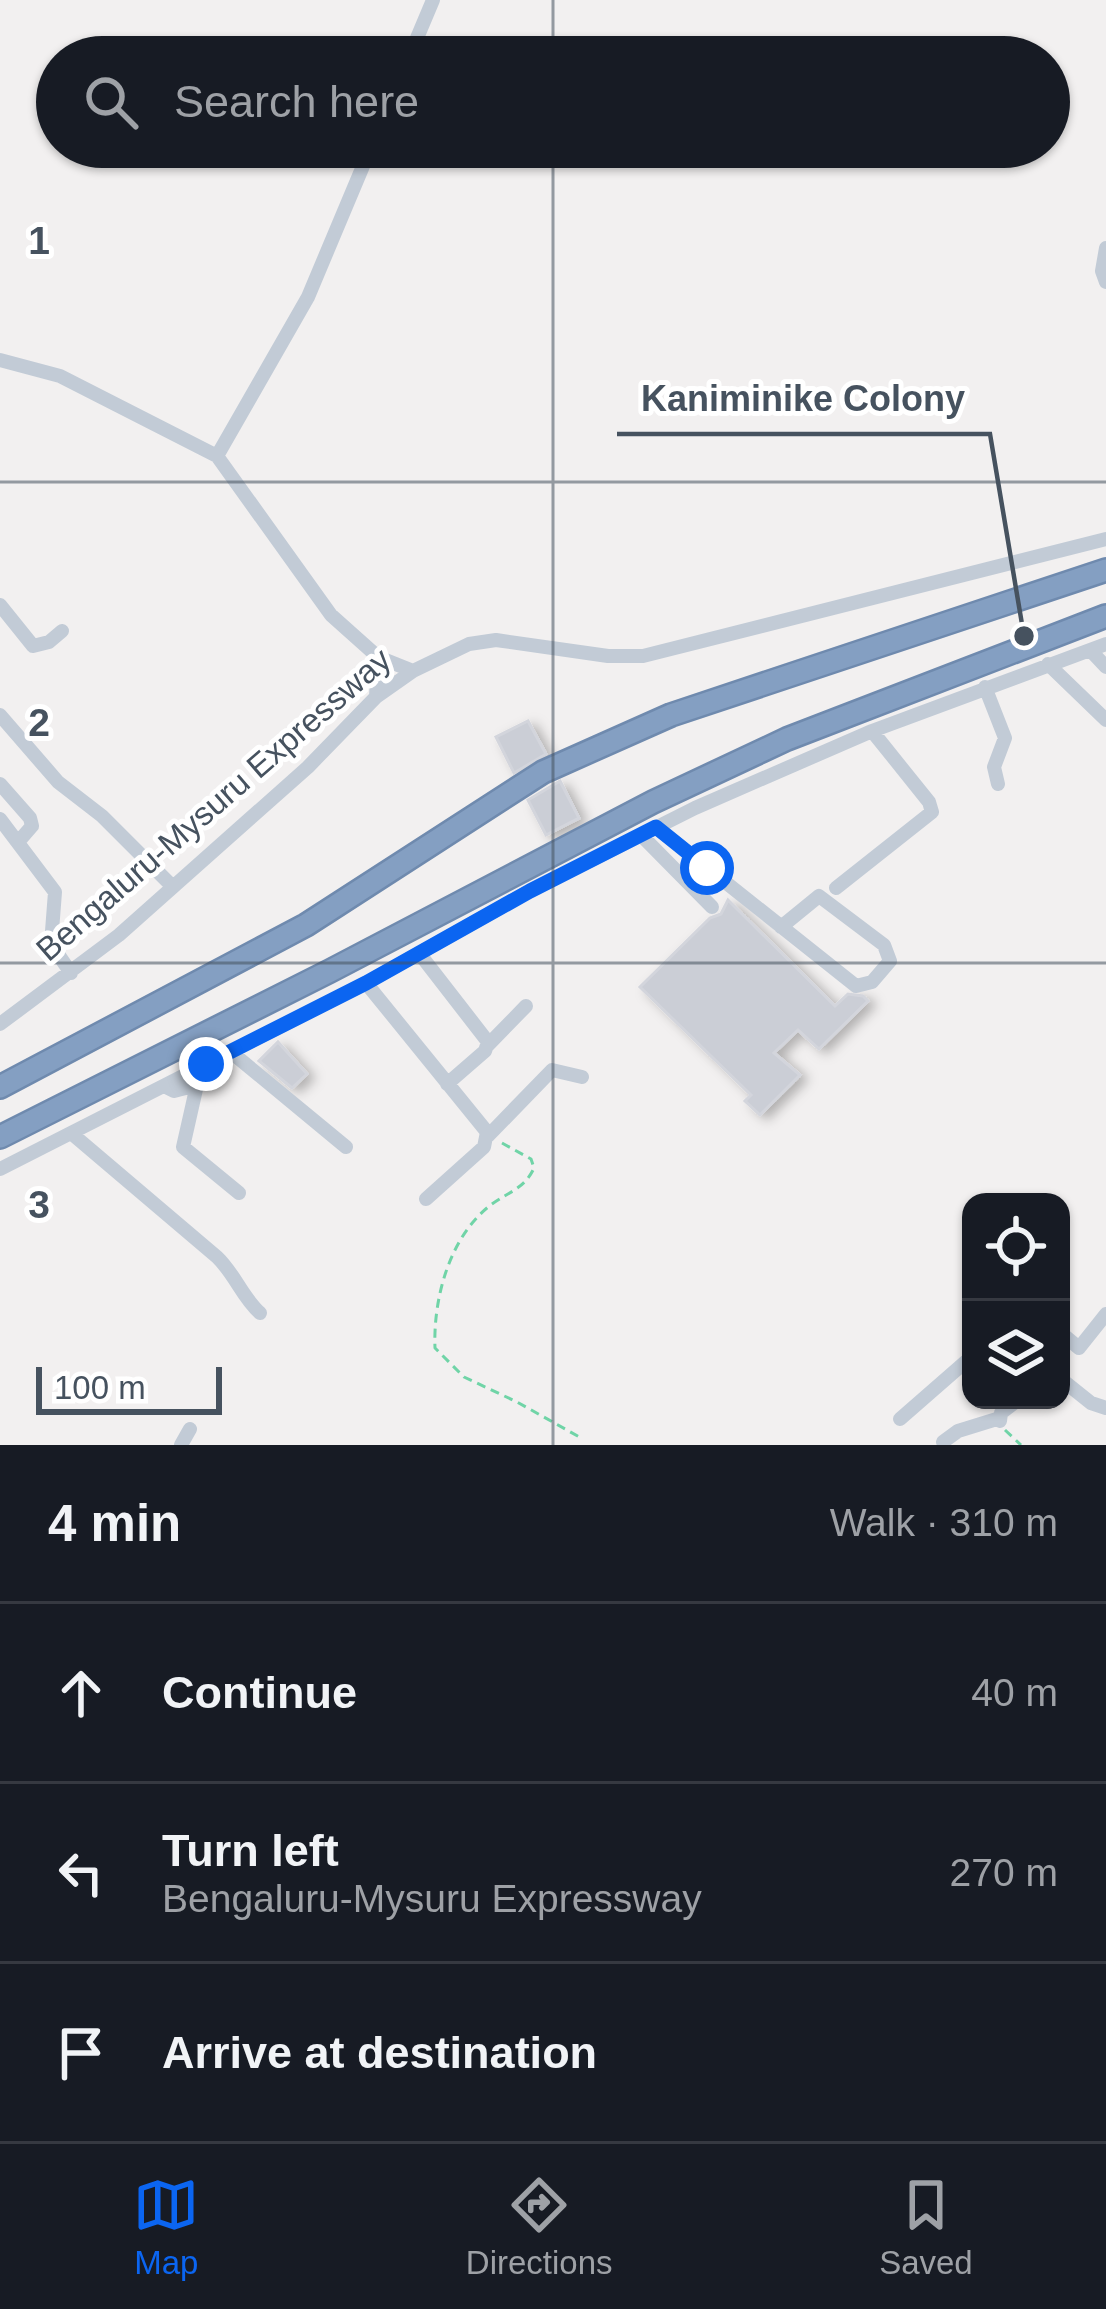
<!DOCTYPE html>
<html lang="en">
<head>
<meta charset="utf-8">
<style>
  :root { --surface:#171b24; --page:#242831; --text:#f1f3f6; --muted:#9ea1a6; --line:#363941; --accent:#0b65f1 }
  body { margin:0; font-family:Helvetica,sans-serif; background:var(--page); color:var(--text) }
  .controls { position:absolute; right:36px; bottom:36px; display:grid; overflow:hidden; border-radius:24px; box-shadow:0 3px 9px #0004 }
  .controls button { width:108px; height:108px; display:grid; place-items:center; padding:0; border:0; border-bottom:3px solid var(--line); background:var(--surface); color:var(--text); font:60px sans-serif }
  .scale { position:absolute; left:36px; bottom:30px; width:186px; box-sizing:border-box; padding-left:12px; border:6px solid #46525f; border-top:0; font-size:33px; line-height:42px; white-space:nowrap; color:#46525f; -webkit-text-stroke:9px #fff; paint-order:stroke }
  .stop { position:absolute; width:36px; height:36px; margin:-27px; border:9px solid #0b65f1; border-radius:50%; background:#fff }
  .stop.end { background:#0b65f1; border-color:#fff; box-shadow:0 3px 12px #0008 }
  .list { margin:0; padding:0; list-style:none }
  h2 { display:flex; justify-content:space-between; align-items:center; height:156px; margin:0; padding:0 48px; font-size:51px }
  h2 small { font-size:39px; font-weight:400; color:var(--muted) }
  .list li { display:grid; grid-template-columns:78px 1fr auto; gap:36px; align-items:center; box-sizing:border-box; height:180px; padding:0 48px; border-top:3px solid var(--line) }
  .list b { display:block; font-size:45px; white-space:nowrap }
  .list p { margin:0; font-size:39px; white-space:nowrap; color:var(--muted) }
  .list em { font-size:39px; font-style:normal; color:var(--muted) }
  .icon { flex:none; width:66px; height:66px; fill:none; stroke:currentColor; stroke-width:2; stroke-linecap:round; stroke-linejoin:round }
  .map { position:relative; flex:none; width:1106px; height:1445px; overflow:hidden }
  .search { position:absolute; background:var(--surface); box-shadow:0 3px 9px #0004; left:36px; right:36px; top:36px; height:132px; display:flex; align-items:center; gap:30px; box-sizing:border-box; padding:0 42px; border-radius:66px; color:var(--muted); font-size:45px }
  .sheet { height:696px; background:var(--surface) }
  nav { display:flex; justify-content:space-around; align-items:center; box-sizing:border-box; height:168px; border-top:3px solid var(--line); background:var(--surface); font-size:33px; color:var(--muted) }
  nav a { display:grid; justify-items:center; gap:6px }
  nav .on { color:var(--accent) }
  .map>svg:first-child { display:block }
  .building { fill:#cbced6; stroke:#d3d5dc; stroke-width:3; filter:url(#shadow) }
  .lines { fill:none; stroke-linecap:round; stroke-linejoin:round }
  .highway-casing { stroke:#6f8aae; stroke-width:26 }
  .path { stroke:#70d4a7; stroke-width:3; stroke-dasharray:9 6; stroke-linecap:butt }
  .minor { stroke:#c2cbd6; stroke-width:14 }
  .highway { stroke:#849fc2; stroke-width:21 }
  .route { stroke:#0b65f1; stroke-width:15 }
  .grid { fill:none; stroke:#46525f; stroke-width:3; stroke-opacity:0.55 }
  .labels { text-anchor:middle; stroke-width:10; stroke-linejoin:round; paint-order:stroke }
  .street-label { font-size:33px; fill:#46525f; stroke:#fff }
  .grid-label { font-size:39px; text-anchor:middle; font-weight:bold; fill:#46525f; stroke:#fff; stroke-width:10; stroke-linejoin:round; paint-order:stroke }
  .leader { fill:none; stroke:#46525f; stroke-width:4.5 }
  .callout-dot { fill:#46525f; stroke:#fff; stroke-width:4.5 }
  .callout-label { font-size:36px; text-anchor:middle; font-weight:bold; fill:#46525f; stroke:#fff; stroke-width:10; stroke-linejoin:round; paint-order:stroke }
</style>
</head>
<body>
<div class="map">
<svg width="1106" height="1445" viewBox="0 0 1106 1445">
  <defs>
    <filter id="shadow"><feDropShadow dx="7" dy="4" stdDeviation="6" flood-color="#0004"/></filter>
  </defs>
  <rect width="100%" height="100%" fill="#f2f0f0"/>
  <path class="building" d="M 528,721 L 546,754 L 514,773 L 496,737 Z
    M 560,781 L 579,818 L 546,835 L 528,800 Z
    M 728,900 L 835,1006 L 848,994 L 863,996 L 868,1001 L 819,1049 L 798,1030 L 774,1053 L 800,1075 L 760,1115 L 745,1101 L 751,1095 L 640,987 L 710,918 L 721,914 Z
    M 278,1042 L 307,1074 L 292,1088 L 259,1061 Z"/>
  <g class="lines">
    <g class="highway-casing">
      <path id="highway" d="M 0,1087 L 306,925 L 543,772 L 671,715 L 1106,570
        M 0,1137 L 330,971 L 653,802 L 787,739 L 1106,616"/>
    </g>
    <path class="path" d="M 502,1143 L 531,1159 L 534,1168 C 525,1188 509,1192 492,1204 C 450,1235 433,1298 435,1348 L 464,1377 L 517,1402 L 583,1439
      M 1005,1430 L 1021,1445"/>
    <path class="minor" d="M 409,57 L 433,0
      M 1106,248 L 1102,271 L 1106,282
      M 0,360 L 60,376 L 217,456 L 331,615 L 378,657 L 413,671
      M 217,456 L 308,297 L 371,147
      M 0,605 L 33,646 L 49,642 L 62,631
      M 1090,650 L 1106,667
      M 1048,664 L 1106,720
      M 985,687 L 1005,738 L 994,767 L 998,784
      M 376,697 L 378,657
      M 0,715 L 58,782 L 102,816 L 173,887
      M 0,784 L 30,818 L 32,826 L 19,841
      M 0,819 L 55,892 L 51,944 L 71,973
      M 656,827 L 856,986 L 872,982 L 890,961 L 884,945 L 819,896 L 781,927
      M 641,835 L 712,907
      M 836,888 L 932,812 L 929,802 L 872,731
      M 419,953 L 488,1042 L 485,1051 L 447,1084
      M 366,983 L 487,1132 L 484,1147 L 426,1199
      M 0,1024 L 119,935 L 308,767 L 376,697 L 413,671 L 469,644 L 496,640 L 608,656 L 643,656 L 1106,539
      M 488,1045 L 526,1006
      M 231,1052 L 346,1147
      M 164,1086 L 174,1091 L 197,1085 L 183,1147 L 239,1193
      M 71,1133 L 217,1257 C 235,1274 242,1297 260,1313
      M 488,1136 L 552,1070 L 582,1077
      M 0,1169 L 366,983 L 530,891 L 695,808 L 872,731 L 1106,644
      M 1061,1333 L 1079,1348 L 1106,1314
      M 1061,1379 L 1091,1403 L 1106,1408
      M 900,1419 L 971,1357
      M 1000,1421 L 1001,1413 L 1018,1400
      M 943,1442 L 958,1431 L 1000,1418
      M 181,1445 L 190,1429"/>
    <use href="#highway" class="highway"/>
  </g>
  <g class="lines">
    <path class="route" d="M 206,1064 L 366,983 L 530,891 L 656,827 L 707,868"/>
  </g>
  <path class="grid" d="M 553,0 L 553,57M 553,147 L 553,1445M 0,482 L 1106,482M 0,963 L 1106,963"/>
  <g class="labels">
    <g class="street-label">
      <text transform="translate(213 804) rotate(-41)" y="12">Bengaluru-Mysuru Expressway</text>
    </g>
  </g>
  <g class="grid-label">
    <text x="39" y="254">1</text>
    <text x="39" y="736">2</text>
    <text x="39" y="1218">3</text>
  </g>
  <path class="leader" d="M1024 636L990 434H617"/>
  <circle class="callout-dot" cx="1024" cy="636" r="12"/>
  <g class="callout-label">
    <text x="803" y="411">Kaniminike Colony</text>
  </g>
</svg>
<div class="controls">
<button><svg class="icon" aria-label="locate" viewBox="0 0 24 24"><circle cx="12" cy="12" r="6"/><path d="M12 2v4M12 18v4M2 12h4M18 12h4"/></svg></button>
<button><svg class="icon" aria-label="layers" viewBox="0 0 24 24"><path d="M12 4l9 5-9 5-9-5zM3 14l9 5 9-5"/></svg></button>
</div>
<div class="scale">100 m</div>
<div class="stop" style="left:707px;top:868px"></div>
<div class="stop end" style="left:206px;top:1064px"></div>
<div class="search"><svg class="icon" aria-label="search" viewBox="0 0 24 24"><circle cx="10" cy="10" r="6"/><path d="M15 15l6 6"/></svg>Search here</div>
</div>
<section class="sheet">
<h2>4 min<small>Walk · 310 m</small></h2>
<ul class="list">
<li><svg class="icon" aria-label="ahead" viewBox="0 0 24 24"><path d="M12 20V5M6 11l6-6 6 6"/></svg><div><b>Continue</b></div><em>40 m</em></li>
<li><svg class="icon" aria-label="left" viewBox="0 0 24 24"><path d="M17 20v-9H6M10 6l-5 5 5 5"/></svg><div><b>Turn left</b><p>Bengaluru-Mysuru Expressway</p></div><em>270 m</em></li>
<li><svg class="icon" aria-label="arrive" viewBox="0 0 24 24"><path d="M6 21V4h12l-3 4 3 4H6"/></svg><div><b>Arrive at destination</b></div></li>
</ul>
</section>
<nav>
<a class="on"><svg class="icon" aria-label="map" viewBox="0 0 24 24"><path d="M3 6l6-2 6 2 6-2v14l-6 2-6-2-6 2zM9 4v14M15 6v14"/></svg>Map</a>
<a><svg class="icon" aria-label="directions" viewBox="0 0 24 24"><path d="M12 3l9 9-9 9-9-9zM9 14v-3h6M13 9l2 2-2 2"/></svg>Directions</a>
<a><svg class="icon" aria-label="saved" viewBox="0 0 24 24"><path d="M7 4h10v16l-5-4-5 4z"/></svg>Saved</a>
</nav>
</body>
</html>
